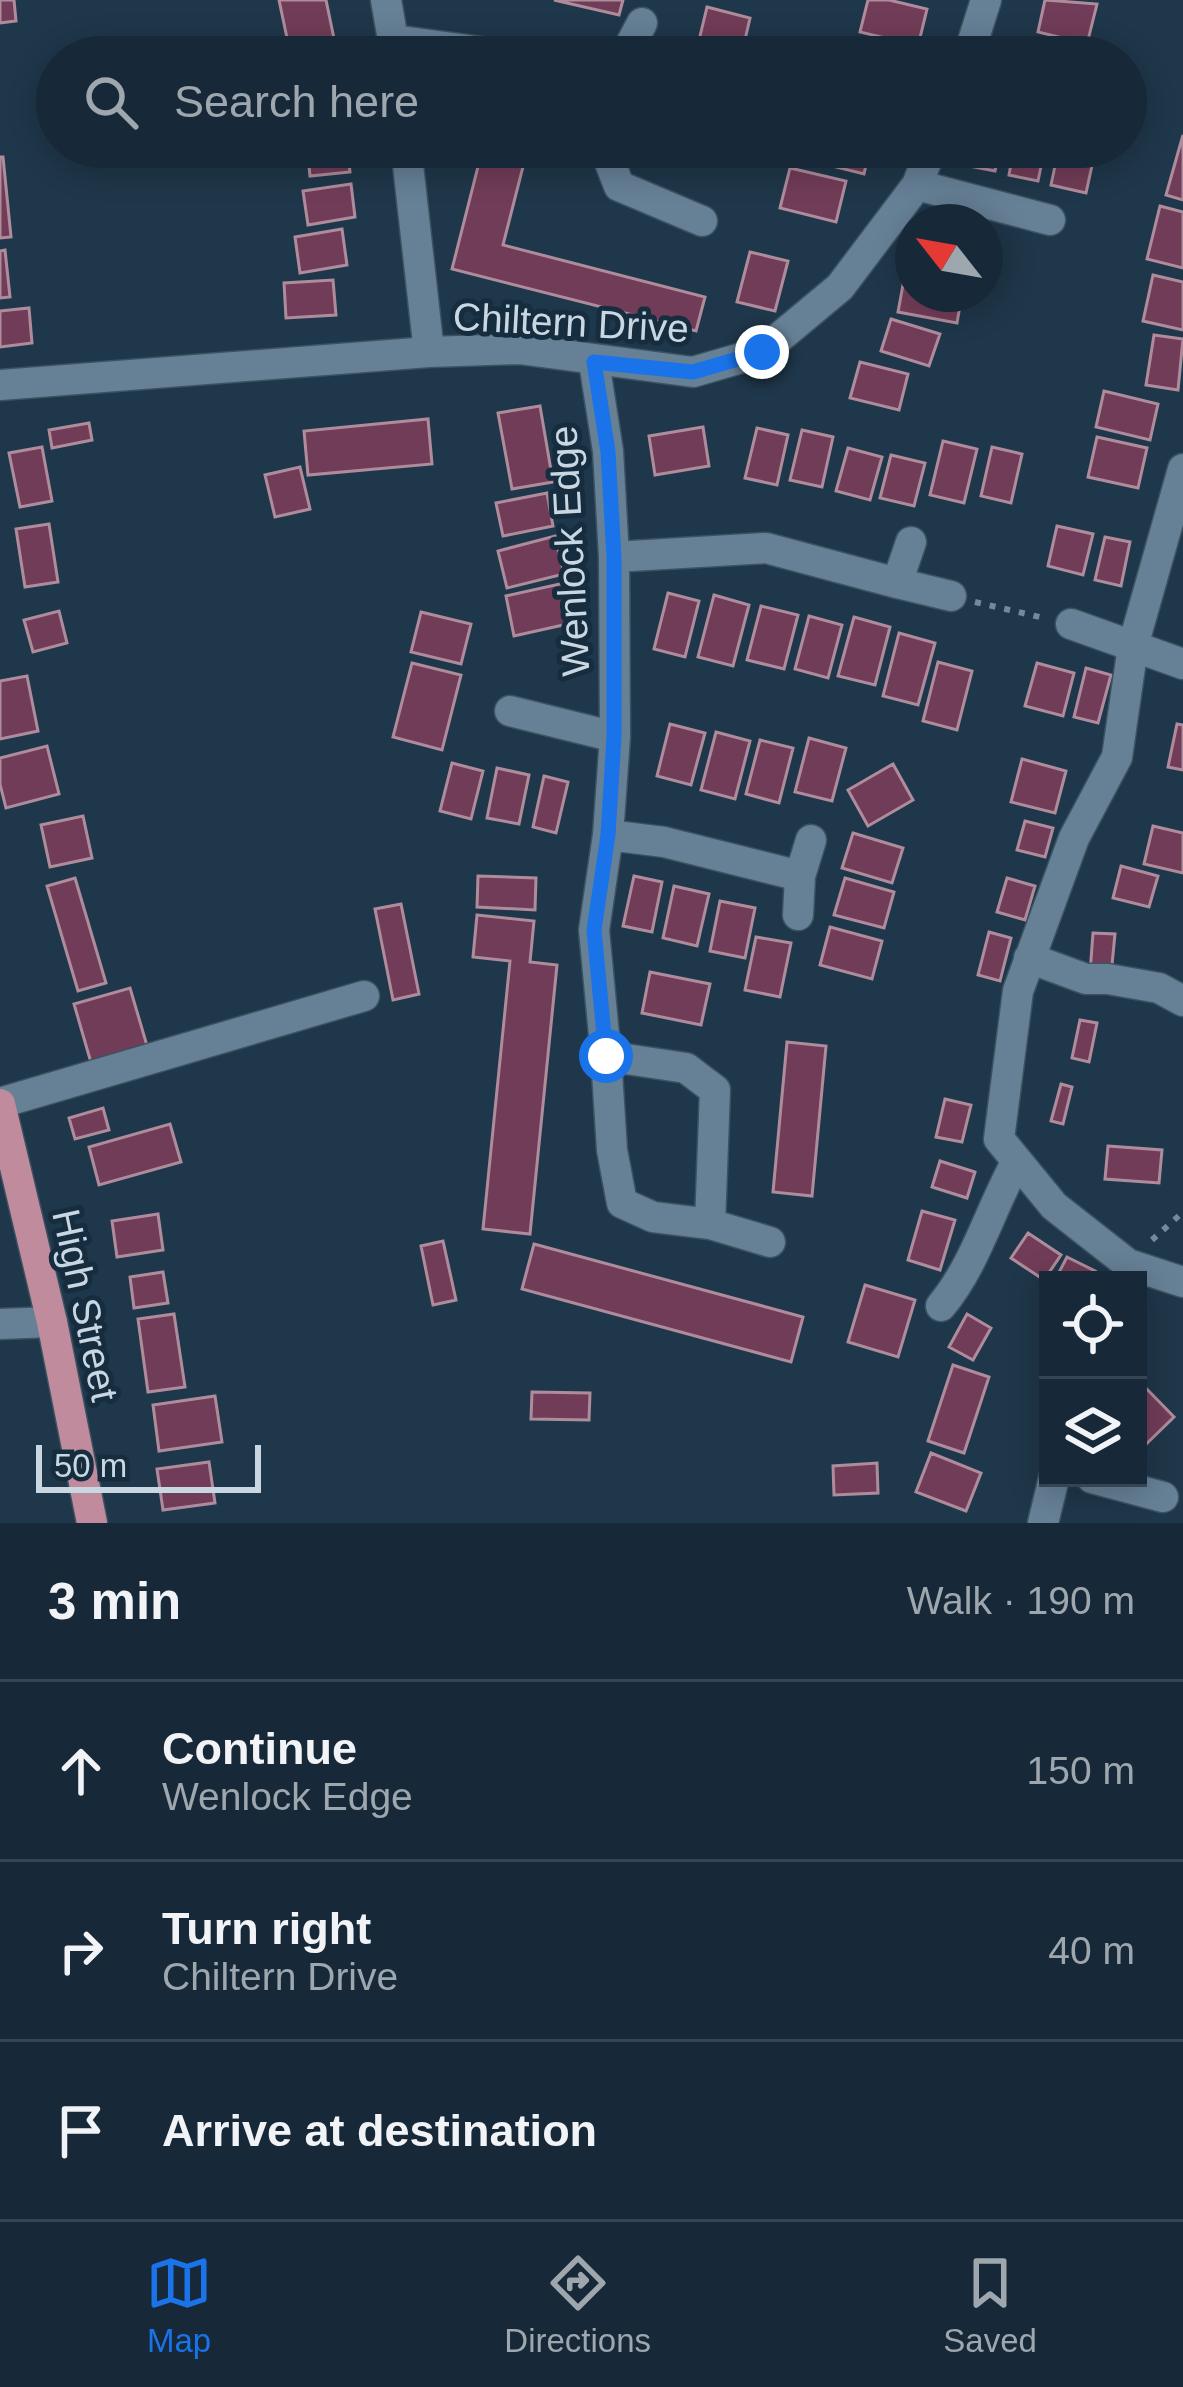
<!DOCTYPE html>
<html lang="en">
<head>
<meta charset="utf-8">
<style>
  :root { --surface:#172938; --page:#243543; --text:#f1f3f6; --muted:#9ea6ae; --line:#364553; --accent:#1a73e8 }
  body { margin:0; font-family:Arial,sans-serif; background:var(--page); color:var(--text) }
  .controls { position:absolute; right:36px; bottom:36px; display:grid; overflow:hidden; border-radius:0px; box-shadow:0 6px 30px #0003 }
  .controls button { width:108px; height:108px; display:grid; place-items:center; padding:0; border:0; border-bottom:3px solid var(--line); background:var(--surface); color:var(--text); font:60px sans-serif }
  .compass { position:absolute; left:895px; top:204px; width:108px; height:108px; border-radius:50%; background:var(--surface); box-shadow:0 6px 30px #0003; rotate:301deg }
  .scale { position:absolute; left:36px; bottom:30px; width:225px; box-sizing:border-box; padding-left:12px; border:6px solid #c9d7e3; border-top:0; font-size:33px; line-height:42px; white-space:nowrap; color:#c9d7e3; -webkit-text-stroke:9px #152d3f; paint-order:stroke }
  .stop { position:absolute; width:36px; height:36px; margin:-27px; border:9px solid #1a73e8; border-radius:50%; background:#fff }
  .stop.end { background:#1a73e8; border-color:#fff; box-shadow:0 3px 12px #0008 }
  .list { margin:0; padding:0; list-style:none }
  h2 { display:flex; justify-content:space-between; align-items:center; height:156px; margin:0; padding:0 48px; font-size:51px }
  h2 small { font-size:39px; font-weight:400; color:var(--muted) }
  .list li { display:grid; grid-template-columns:78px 1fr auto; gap:36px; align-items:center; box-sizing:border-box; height:180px; padding:0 48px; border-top:3px solid var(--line) }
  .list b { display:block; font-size:45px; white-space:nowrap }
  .list p { margin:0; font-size:39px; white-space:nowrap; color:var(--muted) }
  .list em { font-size:39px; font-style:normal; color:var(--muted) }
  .icon { flex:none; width:66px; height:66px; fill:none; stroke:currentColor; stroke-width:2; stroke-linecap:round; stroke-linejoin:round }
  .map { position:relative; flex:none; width:1183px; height:1523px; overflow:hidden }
  .search { position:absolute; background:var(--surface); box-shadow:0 6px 30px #0003; left:36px; right:36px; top:36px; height:132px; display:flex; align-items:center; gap:30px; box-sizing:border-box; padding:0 42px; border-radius:66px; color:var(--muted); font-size:45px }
  .sheet { height:696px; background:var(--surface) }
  nav { display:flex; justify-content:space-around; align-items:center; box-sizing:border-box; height:168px; border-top:3px solid var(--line); background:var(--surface); font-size:33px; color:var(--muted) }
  nav a { display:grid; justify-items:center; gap:6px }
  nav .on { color:var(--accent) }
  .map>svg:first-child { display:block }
  .building { fill:#713c57; stroke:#ae8c9c; stroke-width:3 }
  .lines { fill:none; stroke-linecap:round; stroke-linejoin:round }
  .minor-casing { stroke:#3d5261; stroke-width:33 }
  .major-casing { stroke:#3d5261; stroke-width:33 }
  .path { stroke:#768998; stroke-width:6; stroke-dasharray:6 9; stroke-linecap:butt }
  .minor { stroke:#668096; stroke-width:30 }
  .major { stroke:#c18b9e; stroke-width:30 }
  .route { stroke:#1a73e8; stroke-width:15 }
  .labels { text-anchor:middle; stroke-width:10; stroke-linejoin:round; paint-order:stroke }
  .street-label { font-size:39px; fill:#c9d7e3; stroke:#152d3f }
</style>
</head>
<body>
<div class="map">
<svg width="1183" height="1523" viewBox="0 0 1183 1523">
  <rect width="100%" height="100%" fill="#1f374a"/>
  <path class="building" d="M 0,0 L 14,0 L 16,21 L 0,23 Z
    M 279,0 L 326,0 L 336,48 L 291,57 Z
    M 554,0 L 623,0 L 619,15 Z
    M 868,0 L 889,0 L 927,9 L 918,46 L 860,32 Z
    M 1045,0 L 1097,4 L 1087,44 L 1038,32 Z
    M 707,7 L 750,18 L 741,57 L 695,57 Z
    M 857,38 L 913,52 L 912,57 L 852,57 Z
    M 1033,41 L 1085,56 L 1084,57 L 1029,57 Z
    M 1183,135 L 1183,200 L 1166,195 Z
    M 307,147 L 347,147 L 350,172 L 310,176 Z
    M 483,147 L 528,147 L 503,245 L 705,297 L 696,331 L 452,269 Z
    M 673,147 L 718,147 L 714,164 L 671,154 Z
    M 807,147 L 870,147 L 864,174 L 804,159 Z
    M 967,147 L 1000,147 L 995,171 L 964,165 Z
    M 1014,147 L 1045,147 L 1038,181 L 1009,175 Z
    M 1059,147 L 1096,147 L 1086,193 L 1051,185 Z
    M 0,157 L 3,157 L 11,237 L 0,238 Z
    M 790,168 L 846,181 L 836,222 L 780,208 Z
    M 351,184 L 355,217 L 308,225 L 303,191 Z
    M 1160,206 L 1183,212 L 1183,268 L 1147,259 Z
    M 342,229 L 347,265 L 300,273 L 295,237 Z
    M 5,250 L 10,297 L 0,298 L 0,251 Z
    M 750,252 L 788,261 L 775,311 L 737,302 Z
    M 905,274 L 913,275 L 913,294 L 962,294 L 957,323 L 898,312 Z
    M 1153,275 L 1183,282 L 1183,330 L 1143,321 Z
    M 333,280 L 336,315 L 286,318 L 284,283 Z
    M 29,308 L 32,343 L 0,347 L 0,311 Z
    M 891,319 L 940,334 L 929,366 L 881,351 Z
    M 1154,335 L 1183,339 L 1178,390 L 1146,385 Z
    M 860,362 L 908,374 L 899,410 L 850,398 Z
    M 1104,391 L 1158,404 L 1150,440 L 1096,427 Z
    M 540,406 L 553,482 L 512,489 L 498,413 Z
    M 428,419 L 432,464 L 308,475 L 304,431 Z
    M 89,423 L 92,440 L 52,448 L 49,430 Z
    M 703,427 L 709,466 L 655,475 L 649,436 Z
    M 757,428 L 788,435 L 777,485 L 745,478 Z
    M 802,430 L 833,437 L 822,487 L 790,480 Z
    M 1097,437 L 1147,448 L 1138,488 L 1088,477 Z
    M 943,441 L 977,449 L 964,503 L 930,495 Z
    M 42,447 L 52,501 L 20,507 L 9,453 Z
    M 992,447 L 1022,454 L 1011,503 L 981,496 Z
    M 848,448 L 882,457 L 870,500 L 836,491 Z
    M 891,455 L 925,463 L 914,506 L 880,498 Z
    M 300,467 L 310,509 L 275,517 L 265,475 Z
    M 547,493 L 553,526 L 503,536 L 496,503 Z
    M 49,524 L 58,582 L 25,587 L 16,529 Z
    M 1057,526 L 1093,534 L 1083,575 L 1048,566 Z
    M 555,536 L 564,574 L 507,588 L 498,551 Z
    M 1105,537 L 1130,542 L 1121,586 L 1095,580 Z
    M 564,583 L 572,623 L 514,636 L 506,596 Z
    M 668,593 L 699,601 L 685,657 L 654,649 Z
    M 714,595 L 749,605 L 733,666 L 698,657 Z
    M 761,606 L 798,615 L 784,669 L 747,660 Z
    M 59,611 L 67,643 L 33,652 L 24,620 Z
    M 421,612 L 471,624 L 461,664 L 411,652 Z
    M 809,616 L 842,625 L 828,678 L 795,669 Z
    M 854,617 L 890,627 L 875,685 L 838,676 Z
    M 899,633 L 935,643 L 918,705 L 883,696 Z
    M 938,662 L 972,671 L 957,730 L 923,721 Z
    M 412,663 L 461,675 L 442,750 L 393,737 Z
    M 1037,663 L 1074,673 L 1063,716 L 1025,706 Z
    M 1086,668 L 1111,675 L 1098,723 L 1074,717 Z
    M 27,676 L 38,731 L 0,739 L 0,681 Z
    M 670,724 L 705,733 L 691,785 L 657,776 Z
    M 1177,724 L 1183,725 L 1183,770 L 1168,767 Z
    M 716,732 L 750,741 L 735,799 L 701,790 Z
    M 809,738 L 846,748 L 832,801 L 795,792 Z
    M 760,740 L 793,748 L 779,803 L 746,794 Z
    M 47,746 L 59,794 L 6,808 L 0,784 L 0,758 Z
    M 1022,759 L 1066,771 L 1055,813 L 1011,802 Z
    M 452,763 L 483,771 L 471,819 L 440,811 Z
    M 893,764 L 913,800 L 868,826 L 848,790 Z
    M 497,768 L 529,775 L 519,824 L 487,818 Z
    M 544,776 L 568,782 L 556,833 L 533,827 Z
    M 83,816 L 92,858 L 50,867 L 41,825 Z
    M 1025,821 L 1053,828 L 1045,857 L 1017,850 Z
    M 1153,826 L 1183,833 L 1183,873 L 1144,864 Z
    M 853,833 L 903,848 L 892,883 L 842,868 Z
    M 1121,866 L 1158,876 L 1149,907 L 1113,898 Z
    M 478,876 L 536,878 L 535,910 L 477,907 Z
    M 634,876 L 662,882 L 652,932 L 623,926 Z
    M 75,878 L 106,983 L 78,991 L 47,886 Z
    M 845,878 L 894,892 L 884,928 L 834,915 Z
    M 1007,878 L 1035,886 L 1025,920 L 997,912 Z
    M 674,886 L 709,894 L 697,946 L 663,938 Z
    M 720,901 L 755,908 L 745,958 L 710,951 Z
    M 401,904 L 419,994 L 393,1000 L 375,909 Z
    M 477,915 L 534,921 L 530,962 L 557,965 L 530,1234 L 483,1229 L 510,961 L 473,957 Z
    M 830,927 L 882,941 L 872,979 L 820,965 Z
    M 989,932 L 1011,938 L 1000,981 L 978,975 Z
    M 1093,933 L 1115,934 L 1111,975 L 1090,973 Z
    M 756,937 L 791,943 L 780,997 L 745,990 Z
    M 650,972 L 710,984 L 701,1025 L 642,1013 Z
    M 130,988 L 148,1049 L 92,1066 L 74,1004 Z
    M 1080,1020 L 1097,1023 L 1089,1062 L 1072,1058 Z
    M 787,1042 L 826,1046 L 812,1196 L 773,1192 Z
    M 1061,1084 L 1072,1087 L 1063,1124 L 1051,1121 Z
    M 945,1099 L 971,1105 L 962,1142 L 936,1137 Z
    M 103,1108 L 109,1130 L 75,1139 L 69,1118 Z
    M 170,1124 L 181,1162 L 99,1185 L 89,1147 Z
    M 1108,1146 L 1162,1150 L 1159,1183 L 1105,1179 Z
    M 940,1161 L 975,1172 L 967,1198 L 932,1187 Z
    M 922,1211 L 955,1220 L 940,1270 L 908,1260 Z
    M 158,1214 L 163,1250 L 117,1257 L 112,1221 Z
    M 1028,1233 L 1061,1255 L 1044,1280 L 1011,1258 Z
    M 443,1241 L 456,1300 L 433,1305 L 421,1246 Z
    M 534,1244 L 803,1317 L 791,1362 L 522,1289 Z
    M 1067,1257 L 1095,1271 L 1090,1280 L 1055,1280 Z
    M 163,1272 L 168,1303 L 134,1308 L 130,1277 Z
    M 865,1285 L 915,1300 L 898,1357 L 848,1342 Z
    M 174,1314 L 185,1387 L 148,1392 L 138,1319 Z
    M 967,1314 L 991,1328 L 973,1360 L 949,1347 Z
    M 953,1365 L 989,1377 L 964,1453 L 928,1441 Z
    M 1140,1382 L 1174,1417 L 1139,1451 L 1138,1384 Z
    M 532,1392 L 590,1393 L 589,1420 L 531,1419 Z
    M 215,1396 L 222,1442 L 159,1451 L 153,1405 Z
    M 931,1453 L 981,1473 L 966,1511 L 916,1492 Z
    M 209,1462 L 215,1503 L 163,1510 L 157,1469 Z
    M 877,1463 L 878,1493 L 834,1495 L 833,1466 Z"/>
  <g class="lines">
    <g class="minor-casing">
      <path id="minor" d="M 386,0 L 396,57
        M 394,40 L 518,57
        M 624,57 L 642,23
        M 968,57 L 986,0
        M 406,147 L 429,352
        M 604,147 L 619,186 L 702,221
        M 917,185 L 1050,220
        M 594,362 L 608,451 L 614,557 L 615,737 L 608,835 L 594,930 L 606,1056 L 686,1068 L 715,1090 L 710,1224 L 770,1242
        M 0,385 L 429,352 L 519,349 L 693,372 L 762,352 L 840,287 L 917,185 L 932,147
        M 1183,469 L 1133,646 L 1117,757 L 1074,838 L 1018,991 L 999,1139 L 1054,1206 L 1128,1264 L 1183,1282
        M 614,557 L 766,548 L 897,583 L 911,542
        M 897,583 L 951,596
        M 1071,624 L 1183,664
        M 510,711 L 615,737
        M 608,835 L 664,842 L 800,876 L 811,840
        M 798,915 L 800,876
        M 1029,958 L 1086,979 L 1108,979 L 1159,988 L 1183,1001
        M 606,1056 L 612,1150 L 622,1203 L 653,1217 L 710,1224
        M 0,1103 L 364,996
        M 941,1306 C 976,1264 990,1209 1017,1161
        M 0,1324 L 52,1322
        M 1092,1478 L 1163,1497
        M 1043,1523 L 1054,1478"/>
    </g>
    <g class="major-casing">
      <path id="major" d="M 0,1104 L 52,1322 L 92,1523"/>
    </g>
    <path class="path" d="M 975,602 L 1044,618
      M 1152,1240 L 1183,1212"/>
    <use href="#minor" class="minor"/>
    <use href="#major" class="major"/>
  </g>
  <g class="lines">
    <path class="route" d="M 606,1056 L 594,930 L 608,835 L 614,737 L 614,557 L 608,452 L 594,362 L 693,372 L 762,352"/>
  </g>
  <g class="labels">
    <g class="street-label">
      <text transform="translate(571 322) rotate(3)" y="14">Chiltern Drive</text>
      <text transform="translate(569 551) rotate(-93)" y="14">Wenlock Edge</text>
      <text transform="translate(86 1305) rotate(78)" y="14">High Street</text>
    </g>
  </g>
</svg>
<div class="controls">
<button><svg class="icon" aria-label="locate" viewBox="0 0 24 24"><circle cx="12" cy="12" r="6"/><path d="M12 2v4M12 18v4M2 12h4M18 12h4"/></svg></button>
<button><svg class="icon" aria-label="layers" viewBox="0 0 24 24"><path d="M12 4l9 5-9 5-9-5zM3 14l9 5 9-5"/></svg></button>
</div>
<svg class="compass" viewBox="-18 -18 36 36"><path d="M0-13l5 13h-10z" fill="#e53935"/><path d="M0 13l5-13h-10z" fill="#9ea6ae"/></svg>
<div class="scale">50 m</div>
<div class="stop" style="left:606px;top:1056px"></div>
<div class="stop end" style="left:762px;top:352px"></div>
<div class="search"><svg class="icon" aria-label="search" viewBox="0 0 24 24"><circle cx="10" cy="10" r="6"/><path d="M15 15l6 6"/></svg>Search here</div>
</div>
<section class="sheet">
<h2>3 min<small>Walk · 190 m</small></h2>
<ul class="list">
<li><svg class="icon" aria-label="ahead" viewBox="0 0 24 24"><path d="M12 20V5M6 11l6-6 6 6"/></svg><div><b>Continue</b><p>Wenlock Edge</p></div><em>150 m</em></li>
<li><svg class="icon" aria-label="right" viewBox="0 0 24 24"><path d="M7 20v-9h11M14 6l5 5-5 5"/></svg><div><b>Turn right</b><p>Chiltern Drive</p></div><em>40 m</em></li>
<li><svg class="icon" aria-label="arrive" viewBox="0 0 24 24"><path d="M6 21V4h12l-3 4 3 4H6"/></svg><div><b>Arrive at destination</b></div></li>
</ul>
</section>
<nav>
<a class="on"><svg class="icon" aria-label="map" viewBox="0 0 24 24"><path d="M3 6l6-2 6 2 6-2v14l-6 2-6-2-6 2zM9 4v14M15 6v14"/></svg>Map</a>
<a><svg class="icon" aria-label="directions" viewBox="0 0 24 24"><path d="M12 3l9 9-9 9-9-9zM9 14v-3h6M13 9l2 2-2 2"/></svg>Directions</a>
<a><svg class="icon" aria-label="saved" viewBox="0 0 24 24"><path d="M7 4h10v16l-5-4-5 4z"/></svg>Saved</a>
</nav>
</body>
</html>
